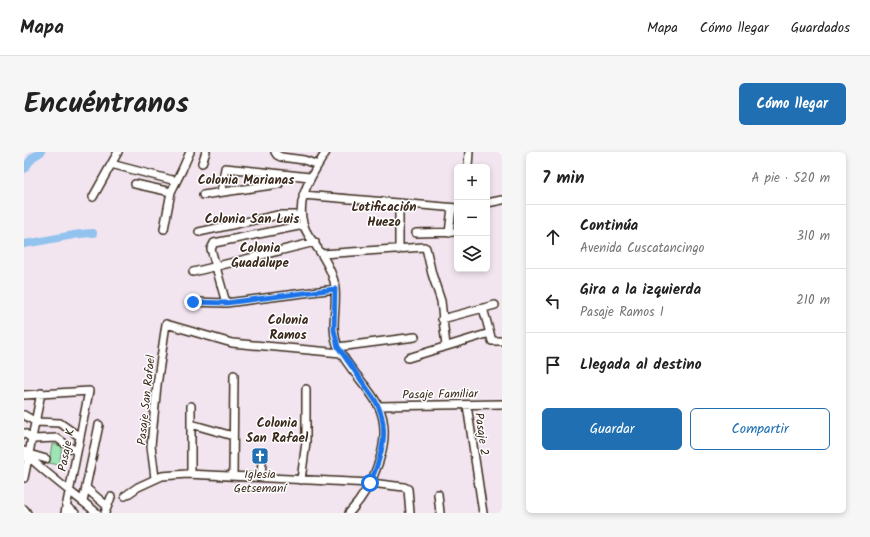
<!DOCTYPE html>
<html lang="es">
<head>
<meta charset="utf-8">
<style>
  :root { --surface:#fff; --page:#f6f6f6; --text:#222; --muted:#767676; --line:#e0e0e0; --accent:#1f6fb2 }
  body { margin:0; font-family:Kalam,sans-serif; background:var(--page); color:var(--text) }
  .controls { position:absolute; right:12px; top:12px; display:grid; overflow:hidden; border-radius:6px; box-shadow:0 2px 6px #0003 }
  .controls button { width:36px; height:36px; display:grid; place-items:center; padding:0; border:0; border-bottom:1px solid var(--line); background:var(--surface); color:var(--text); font:20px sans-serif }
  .stop { position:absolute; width:12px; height:12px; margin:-9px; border:3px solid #1a73e8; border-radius:50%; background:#fff }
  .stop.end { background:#1a73e8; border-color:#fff; box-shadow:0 1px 4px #0008 }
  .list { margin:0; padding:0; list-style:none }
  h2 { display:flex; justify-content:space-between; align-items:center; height:52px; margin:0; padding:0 16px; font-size:17px }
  h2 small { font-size:13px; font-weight:400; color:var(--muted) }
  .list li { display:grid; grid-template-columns:26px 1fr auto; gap:12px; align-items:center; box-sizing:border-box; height:64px; padding:0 16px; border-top:1px solid var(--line) }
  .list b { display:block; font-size:15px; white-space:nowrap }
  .list p { margin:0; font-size:13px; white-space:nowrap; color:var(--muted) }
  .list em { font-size:13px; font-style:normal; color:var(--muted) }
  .actions { display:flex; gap:8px; padding:12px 16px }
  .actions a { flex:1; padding:9px 0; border:1px solid var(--accent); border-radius:6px; text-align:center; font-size:14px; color:var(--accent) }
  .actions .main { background:var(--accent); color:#fff }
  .icon { flex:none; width:22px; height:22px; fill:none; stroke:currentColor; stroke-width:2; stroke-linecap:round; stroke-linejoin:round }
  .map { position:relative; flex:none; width:478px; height:361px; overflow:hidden; border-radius:6px }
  header { display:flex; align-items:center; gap:24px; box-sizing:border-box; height:56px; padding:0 20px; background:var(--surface); border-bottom:1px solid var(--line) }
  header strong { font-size:19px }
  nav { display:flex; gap:22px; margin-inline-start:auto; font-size:14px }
  .intro { display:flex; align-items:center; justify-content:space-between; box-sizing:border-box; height:96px; padding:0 24px }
  h1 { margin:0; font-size:28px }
  .button { padding:10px 18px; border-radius:6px; background:var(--accent); color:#fff; font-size:14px; font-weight:700 }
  main { display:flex; gap:24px; padding:0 24px }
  aside { flex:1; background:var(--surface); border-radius:6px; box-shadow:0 2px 6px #0003 }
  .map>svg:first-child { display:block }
  .green { fill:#9ce6b6; stroke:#6c886a }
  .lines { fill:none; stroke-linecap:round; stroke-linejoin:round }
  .river { stroke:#92c2ee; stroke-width:8 }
  .minor-casing { stroke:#3b2a1e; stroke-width:10 }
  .minor { stroke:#fff; stroke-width:7 }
  .route { stroke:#1a73e8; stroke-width:5 }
  .labels { text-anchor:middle; stroke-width:3; stroke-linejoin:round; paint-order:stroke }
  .street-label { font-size:12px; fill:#3b2a1e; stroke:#fff }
  .poi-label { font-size:12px; fill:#3b2a1e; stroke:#fff }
  .neighbourhood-label { font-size:13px; font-weight:bold; fill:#3b2a1e; stroke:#fff }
</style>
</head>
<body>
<header>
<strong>Mapa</strong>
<nav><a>Mapa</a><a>Cómo llegar</a><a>Guardados</a></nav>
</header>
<div class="intro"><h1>Encuéntranos</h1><a class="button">Cómo llegar</a></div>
<main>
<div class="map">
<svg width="478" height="361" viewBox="0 0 478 361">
  <rect width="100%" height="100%" fill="#f2e5ef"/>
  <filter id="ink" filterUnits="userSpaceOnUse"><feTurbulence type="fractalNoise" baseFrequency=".025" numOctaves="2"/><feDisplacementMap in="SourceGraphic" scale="8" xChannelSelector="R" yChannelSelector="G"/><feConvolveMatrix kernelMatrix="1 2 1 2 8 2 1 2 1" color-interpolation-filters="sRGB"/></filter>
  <g filter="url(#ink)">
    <path class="green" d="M 28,292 L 38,294 L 35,313 L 25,311 Z"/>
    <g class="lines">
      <path class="river" d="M 0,17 L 9,5 L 17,0
        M 0,92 C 23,89 45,82 69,81"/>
      <g class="minor-casing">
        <path id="minor" d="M 251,0 L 253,3 L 257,5 L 280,8 L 294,13
          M 302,0 C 286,25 266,55 285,84 C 295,98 305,112 310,129 C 315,151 305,174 314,195 C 323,216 343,232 354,253 C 371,287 349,335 325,361
          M 178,11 L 182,0
          M 87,12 L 152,29
          M 444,15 L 445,0
          M 111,32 L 147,40
          M 197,40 L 201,16 L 286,25
          M 179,43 L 255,32 L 256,22
          M 279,43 L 433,56
          M 69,45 L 94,0
          M 463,51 L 478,48
          M 140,77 L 147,40 L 158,18 L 166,0
          M 175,80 L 254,63 L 277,63
          M 392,81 L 433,80
          M 425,81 L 428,56
          M 375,98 L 375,51
          M 298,102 L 400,95 L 402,96 L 408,122 L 417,149 L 422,194
          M 169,120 L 291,90
          M 169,150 L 202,151 L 311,137
          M 202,151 L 187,97 L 190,91 L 280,73
          M 459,156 L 468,189 L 478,189
          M 418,167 L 471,153
          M 314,195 L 391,185
          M 384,206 L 466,181
          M 0,243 L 65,239 L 41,361
          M 443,253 L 459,361
          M 167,254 L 167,322
          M 354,254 L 478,252
          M 0,263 L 12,270 L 36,271 L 56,285
          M 167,272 L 209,284
          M 0,281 L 9,287 L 33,286 L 53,300
          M 0,299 L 5,302 L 22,307
          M 0,305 L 4,304 C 26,325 50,342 73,361
          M 209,324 L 210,223
          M 237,325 L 238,309
          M 0,326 L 17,241
          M 131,326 L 127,294 L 133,233 L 142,172 L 208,191 L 317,201
          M 277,328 L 282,290 L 282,237
          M 62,336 L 83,354
          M 414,342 L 416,361
          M 101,344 L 114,335 L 138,324 L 163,322 L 347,331 L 380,335 L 384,337 L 386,361
          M 59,349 L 75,273
          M 42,354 L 51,361
          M 0,357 L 3,361
          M 81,361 L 87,345"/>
      </g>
      <use href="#minor" class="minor"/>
    </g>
  </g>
  <g class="lines" filter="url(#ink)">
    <path class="route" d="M 169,150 L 202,151 L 311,137 L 310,178 L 314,195 L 351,248 C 367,275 358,304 346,331"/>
  </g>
  <defs>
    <g id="church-square" transform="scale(0.9)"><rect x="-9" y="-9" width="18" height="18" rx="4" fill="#1f6fb2" stroke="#fff"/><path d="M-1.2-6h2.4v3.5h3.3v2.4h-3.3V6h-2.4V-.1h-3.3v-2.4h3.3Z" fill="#fff"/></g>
  </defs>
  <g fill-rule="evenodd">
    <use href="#church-square" x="236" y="304"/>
  </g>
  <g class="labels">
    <g class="street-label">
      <text transform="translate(416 242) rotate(-1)" y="4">Pasaje Familiar</text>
      <text transform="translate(122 248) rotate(-84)" y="4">Pasaje San Rafael</text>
      <text transform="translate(458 282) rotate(82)" y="4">Pasaje 2</text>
      <text transform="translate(42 298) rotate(-79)" y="4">Pasaje K</text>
    </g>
    <g class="poi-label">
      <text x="236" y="326">Iglesia<tspan x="236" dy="14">Getsemaní</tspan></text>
    </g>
    <g class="neighbourhood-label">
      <text x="222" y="32">Colonia Marianas</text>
      <text x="360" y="59">Lotificación<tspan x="360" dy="15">Huezo</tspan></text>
      <text x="228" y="71">Colonia San Luis</text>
      <text x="236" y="100">Colonia<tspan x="236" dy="15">Guadalupe</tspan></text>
      <text x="264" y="172">Colonia<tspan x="264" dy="15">Ramos</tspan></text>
      <text x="253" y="275">Colonia<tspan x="253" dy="15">San Rafael</tspan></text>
    </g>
  </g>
</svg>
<div class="controls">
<button>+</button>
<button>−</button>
<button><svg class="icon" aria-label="layers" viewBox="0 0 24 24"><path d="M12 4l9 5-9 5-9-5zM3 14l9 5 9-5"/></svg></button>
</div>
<div class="stop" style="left:346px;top:331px"></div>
<div class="stop end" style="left:169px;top:150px"></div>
</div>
<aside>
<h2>7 min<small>A pie · 520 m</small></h2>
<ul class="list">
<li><svg class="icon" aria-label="ahead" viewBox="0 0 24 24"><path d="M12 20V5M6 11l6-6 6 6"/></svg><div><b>Continúa</b><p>Avenida Cuscatancingo</p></div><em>310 m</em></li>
<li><svg class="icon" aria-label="left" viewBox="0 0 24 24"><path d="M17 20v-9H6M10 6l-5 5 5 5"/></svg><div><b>Gira a la izquierda</b><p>Pasaje Ramos 1</p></div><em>210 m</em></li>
<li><svg class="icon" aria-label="arrive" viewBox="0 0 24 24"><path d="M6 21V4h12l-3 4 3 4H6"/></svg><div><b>Llegada al destino</b></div></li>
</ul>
<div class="actions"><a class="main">Guardar</a><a>Compartir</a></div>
</aside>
</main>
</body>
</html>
